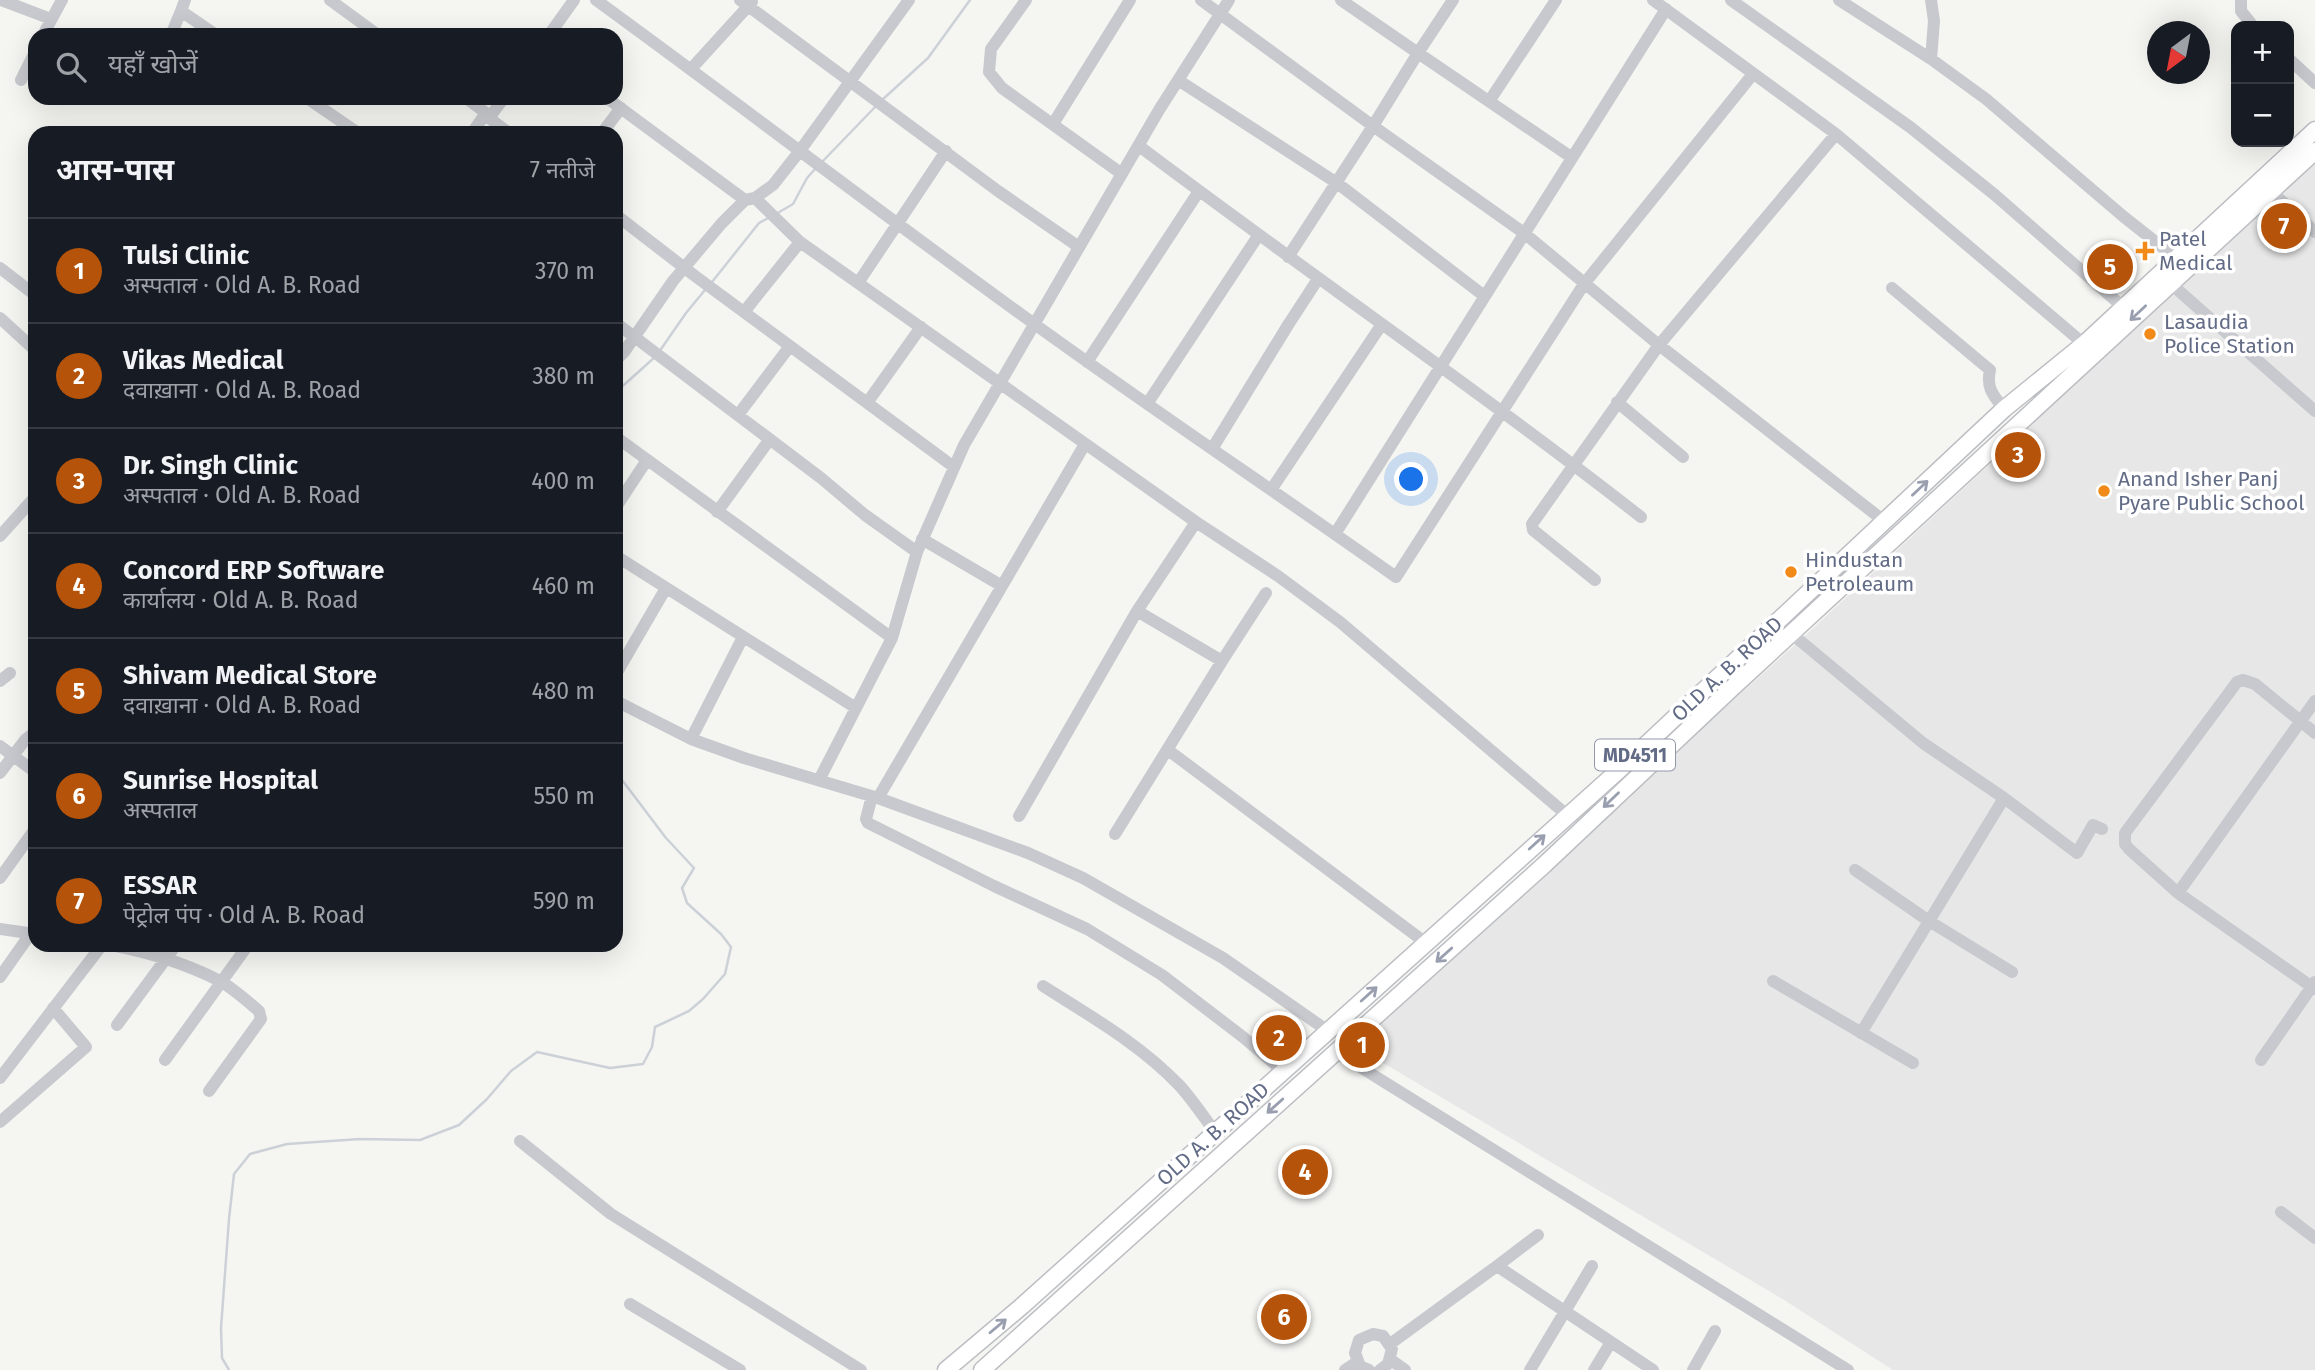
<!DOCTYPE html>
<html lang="hi">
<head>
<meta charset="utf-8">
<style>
  :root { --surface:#171b24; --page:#242831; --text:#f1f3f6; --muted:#9ea1a6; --line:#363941; --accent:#b45309 }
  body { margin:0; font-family:"Fira Sans","Noto Sans Devanagari",sans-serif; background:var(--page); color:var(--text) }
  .controls { position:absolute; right:21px; top:21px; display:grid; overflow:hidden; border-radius:14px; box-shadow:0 7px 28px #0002 }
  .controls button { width:63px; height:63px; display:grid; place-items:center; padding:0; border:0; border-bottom:2px solid var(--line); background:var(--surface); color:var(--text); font:35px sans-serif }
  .compass { position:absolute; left:2147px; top:21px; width:63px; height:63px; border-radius:50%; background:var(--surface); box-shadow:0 7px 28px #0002; rotate:212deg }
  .you { position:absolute; left:1412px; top:480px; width:24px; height:24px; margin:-18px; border:5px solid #fff; border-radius:50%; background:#1a73e8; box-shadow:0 0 0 10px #1a73e833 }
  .badge { display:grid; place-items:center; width:46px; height:46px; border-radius:50%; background:var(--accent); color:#fff; font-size:23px; font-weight:700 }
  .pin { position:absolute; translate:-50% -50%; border:4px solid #fff; box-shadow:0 2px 7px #0006 }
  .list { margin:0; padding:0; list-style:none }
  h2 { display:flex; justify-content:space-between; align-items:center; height:91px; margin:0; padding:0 28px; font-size:30px }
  h2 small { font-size:23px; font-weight:400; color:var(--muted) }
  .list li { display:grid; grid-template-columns:46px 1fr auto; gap:21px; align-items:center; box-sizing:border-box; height:105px; padding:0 28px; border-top:2px solid var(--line) }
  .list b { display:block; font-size:26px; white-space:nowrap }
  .list p { margin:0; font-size:23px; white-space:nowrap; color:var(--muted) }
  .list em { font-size:23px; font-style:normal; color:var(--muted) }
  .icon { flex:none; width:38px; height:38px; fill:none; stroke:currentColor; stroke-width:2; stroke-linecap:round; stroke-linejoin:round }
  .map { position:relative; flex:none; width:2315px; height:1370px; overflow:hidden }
  .search { position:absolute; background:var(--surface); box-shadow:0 7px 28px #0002; left:28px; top:28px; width:595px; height:77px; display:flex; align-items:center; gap:18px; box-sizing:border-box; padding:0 24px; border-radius:21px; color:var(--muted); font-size:26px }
  .panel { position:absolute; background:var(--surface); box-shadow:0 7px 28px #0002; left:28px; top:126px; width:595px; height:826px; border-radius:21px }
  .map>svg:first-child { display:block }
  .built { fill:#e6e7e6 }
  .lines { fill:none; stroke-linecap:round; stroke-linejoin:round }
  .stream { stroke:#ccd1d8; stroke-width:2.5 }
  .major-casing { stroke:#bcbec3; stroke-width:19 }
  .minor { stroke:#c8c9ce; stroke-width:12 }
  .major { stroke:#fff; stroke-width:16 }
  .oneway { stroke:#9a9fb0 }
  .poi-dot { fill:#f18a18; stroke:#fff; stroke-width:2.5 }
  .labels { text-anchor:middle; stroke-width:7; stroke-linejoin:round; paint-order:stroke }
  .shield { fill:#fff; stroke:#9298aa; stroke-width:2 }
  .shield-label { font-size:19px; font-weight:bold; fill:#636c86 }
  .poi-label { font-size:21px; fill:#636c86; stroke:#fff; text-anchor:start }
  .street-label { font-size:21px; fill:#636c86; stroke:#fff }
</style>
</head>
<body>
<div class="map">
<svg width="2315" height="1370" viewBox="0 0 2315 1370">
  <rect width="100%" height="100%" fill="#f5f6f2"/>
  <path class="built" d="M 2315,162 L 2315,1370 L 1893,1370 L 1781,1298 L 1351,1044 L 1808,633 Z"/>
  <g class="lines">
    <path class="stream" d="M 882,100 L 928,58 L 970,0
      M 821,163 L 877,105
      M 776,214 L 793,204 L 807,178 L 816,168
      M 712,282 L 759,223 L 770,217
      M 659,352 L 686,313 L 705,290
      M 616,392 L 655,357
      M 229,1370 L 222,1358 L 221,1328 L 229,1219 L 234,1174 L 250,1154 L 287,1144 L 360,1139 L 420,1140 L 459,1125 L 487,1099 L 511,1071 L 537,1052 L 610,1068 L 643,1064 L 652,1047 L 655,1027 L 689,1011 L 703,999 L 725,974 L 731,947 L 721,934 L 687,903 L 682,888 L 694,868 L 666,838 L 616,772"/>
    <g class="major-casing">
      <path id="major" d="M 946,1370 L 1022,1306 L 1619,770 L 2004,409 L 2084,344 L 2315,130
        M 982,1370 L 1544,865 L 1731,689 L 2315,151"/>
    </g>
    <path class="minor" d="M 1,0 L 51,19
      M 185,0 L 181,11 L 216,35
      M 330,0 L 378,35
      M 596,0 C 743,107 886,217 1033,323 C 1153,410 1276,492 1396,577 L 1584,284 L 1753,74
      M 740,0 L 998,191 L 1079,247
      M 1026,0 L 991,49 L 989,72 L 1002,88 L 1122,174
      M 1201,0 L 1373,126 L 1524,233 L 1659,345 L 1884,521
      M 1341,0 L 1418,53 L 1453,0
      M 1653,0 L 1836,134 L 2084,344
      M 1731,0 L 1910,127 L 1995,195 L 2123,307
      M 1839,0 L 1931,59 L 1986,99 L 2124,217 L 2176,258
      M 1931,0 L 1934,21 L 1931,59
      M 2241,0 L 2241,11 L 2253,26
      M 43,35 L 62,0
      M 171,35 L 181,11
      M 549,35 L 574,0
      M 2289,59 L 2315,83
      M 691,69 L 752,2
      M 21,80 L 35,52
      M 1178,80 L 1337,183 L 1483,295
      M 307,98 L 358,133
      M 466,98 L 486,113 L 472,133
      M 504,98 L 489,118 L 509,133
      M 607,98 L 745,200
      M 1490,100 L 1556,0
      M 1053,124 L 1130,0
      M 602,133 L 621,108
      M 1139,146 C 1305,271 1477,389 1641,517
      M 2271,191 L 2315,232
      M 755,198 L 800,242
      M 616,215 L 695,276 L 954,467
      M 1288,257 L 1373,126 L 1418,53 L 1571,157
      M 0,268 L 35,295
      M 858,283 L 946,151
      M 2170,283 L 2315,411
      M 1892,288 L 1990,370 C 1986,388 1993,395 2004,409
      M 744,312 L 800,242 L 1196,522
      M 0,318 L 35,350
      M 616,323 L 821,478 L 865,515 L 917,552
      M 616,360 L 624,352 L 673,281 L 721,224 L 745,200 L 755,198 L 773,185 L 799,152 L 909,0
      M 1087,362 L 1199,191
      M 1617,402 L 1683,457
      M 867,403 L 921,327
      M 1147,404 L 1258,236
      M 738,415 L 790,346
      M 616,437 L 892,638
      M 1212,449 L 1288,325 L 1318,279
      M 1271,490 L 1382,324
      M 616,507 L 647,460
      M 717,512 L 770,439
      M 1335,534 L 1666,9
      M 0,536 L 35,497
      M 922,539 L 1002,586
      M 616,556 L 856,708
      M 1595,580 L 1533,530 L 1532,524 L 1659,345 L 1836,134
      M 1266,593 L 1222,661 L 1137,611 L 1196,522 L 1278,576 L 1340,622 L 1567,815
      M 1792,634 L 1923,743 L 2004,798 L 2077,853 L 2093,825 L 2102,829
      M 616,674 L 666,588
      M 0,681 L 10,673
      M 616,701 L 691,739 L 744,758 L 878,798 L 1028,853 L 1083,878 L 1223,958 L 1328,1031
      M 2315,733 L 2255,684 L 2243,680 L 2237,682 L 2125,833 L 2125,844 L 2129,849 L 2178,893 L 2315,989
      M 691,739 L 743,637
      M 0,746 L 35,772
      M 1168,750 L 1426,943
      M 0,773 L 25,740 L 35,732
      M 819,780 L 892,638 L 917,552 L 964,445 L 1159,110 L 1229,0
      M 872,796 L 866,819 L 868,823 L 994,886 L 1087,929 L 1162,975 L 1243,1037 L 1283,1071
      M 878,798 L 1085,444
      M 1019,816 L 1137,611
      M 1115,834 L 1222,661
      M 1855,870 L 1929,921 L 2012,972
      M 0,878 L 35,829
      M 2178,893 L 2315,701
      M 0,929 L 35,934
      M 111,945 C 148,952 185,963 220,981 C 234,989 247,1001 259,1011 L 261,1019 L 209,1091
      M 0,977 L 31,933
      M 1773,981 L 1913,1063
      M 1043,986 C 1090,1016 1140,1044 1179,1085 C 1192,1099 1203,1116 1215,1132
      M 117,1025 L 176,945
      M 1861,1033 L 2004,798
      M 1336,1052 L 1848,1370
      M 165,1060 L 248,945
      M 2261,1060 L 2315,982
      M 0,1078 L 102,945
      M 0,1122 L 86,1047 L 53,1008
      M 520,1141 L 611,1214 L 861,1370
      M 2281,1212 L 2315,1238
      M 1497,1266 L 1538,1235
      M 630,1304 L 740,1370
      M 1390,1344 L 1497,1266 L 1653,1370
      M 1391,1360 L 1405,1370
      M 1345,1370 L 1357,1362
      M 1369,1370 L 1360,1366 L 1355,1353 L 1359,1340 L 1373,1334 L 1383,1336 L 1392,1349 L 1388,1364 L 1380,1370
      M 1530,1370 L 1592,1266
      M 1594,1370 L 1611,1342
      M 1693,1370 L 1715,1331"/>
    <use href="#major" class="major"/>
  </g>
  <defs><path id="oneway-shaft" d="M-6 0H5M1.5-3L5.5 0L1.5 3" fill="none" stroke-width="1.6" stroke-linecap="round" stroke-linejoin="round" transform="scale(1.75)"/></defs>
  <g class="oneway">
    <use href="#oneway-shaft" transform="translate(2138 313) rotate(137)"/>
    <use href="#oneway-shaft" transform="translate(1920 488) rotate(-43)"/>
    <use href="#oneway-shaft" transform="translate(1611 800) rotate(136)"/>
    <use href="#oneway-shaft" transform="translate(1537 842) rotate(-42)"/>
    <use href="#oneway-shaft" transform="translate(1444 955) rotate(138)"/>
    <use href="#oneway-shaft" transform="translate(1369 994) rotate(-42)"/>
    <use href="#oneway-shaft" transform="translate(1275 1106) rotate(138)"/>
    <use href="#oneway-shaft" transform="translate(998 1326) rotate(-40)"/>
  </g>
  <g class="poi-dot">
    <path d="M2141.5 240.5h7v7h7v7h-7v7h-7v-7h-7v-7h7z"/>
    <circle cx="2150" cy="334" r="7"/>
    <circle cx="2104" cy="491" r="7"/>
    <circle cx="1791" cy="572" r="7"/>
  </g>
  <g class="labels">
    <rect class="shield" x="1595" y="739.5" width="80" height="31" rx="5"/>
    <g class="shield-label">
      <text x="1635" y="762">MD4511</text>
    </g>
    <g class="poi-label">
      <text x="2159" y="246">Patel<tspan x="2159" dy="24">Medical</tspan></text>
      <text x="2164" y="329">Lasaudia<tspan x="2164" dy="24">Police Station</tspan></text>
      <text x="2118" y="486">Anand Isher Panj<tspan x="2118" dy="24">Pyare Public School</tspan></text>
      <text x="1805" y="567">Hindustan<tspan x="1805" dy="24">Petroleaum</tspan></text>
    </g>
    <g class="street-label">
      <text transform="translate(1727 669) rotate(-43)" y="7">OLD A. B. ROAD</text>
      <text transform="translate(1213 1134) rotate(-42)" y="7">OLD A. B. ROAD</text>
    </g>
  </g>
</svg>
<div class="controls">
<button>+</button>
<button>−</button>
</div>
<svg class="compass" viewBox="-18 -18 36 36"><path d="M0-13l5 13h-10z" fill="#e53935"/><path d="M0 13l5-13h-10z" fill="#9ea1a6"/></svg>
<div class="you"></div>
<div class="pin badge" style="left:1362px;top:1045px">1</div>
<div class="pin badge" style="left:1279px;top:1038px">2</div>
<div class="pin badge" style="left:2018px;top:455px">3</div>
<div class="pin badge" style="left:1305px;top:1172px">4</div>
<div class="pin badge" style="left:2110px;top:267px">5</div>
<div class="pin badge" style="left:1284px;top:1317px">6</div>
<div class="pin badge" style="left:2284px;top:226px">7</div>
<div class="search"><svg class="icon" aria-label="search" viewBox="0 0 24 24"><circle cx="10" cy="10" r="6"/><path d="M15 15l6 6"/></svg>यहाँ खोजें</div>
<section class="panel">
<h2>आस-पास<small>7 नतीजे</small></h2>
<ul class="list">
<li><span class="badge">1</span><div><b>Tulsi Clinic</b><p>अस्पताल · Old A. B. Road</p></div><em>370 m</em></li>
<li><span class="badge">2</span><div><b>Vikas Medical</b><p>दवाख़ाना · Old A. B. Road</p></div><em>380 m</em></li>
<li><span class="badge">3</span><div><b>Dr. Singh Clinic</b><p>अस्पताल · Old A. B. Road</p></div><em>400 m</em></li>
<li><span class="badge">4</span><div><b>Concord ERP Software</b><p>कार्यालय · Old A. B. Road</p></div><em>460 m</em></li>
<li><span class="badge">5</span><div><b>Shivam Medical Store</b><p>दवाख़ाना · Old A. B. Road</p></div><em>480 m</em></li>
<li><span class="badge">6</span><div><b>Sunrise Hospital</b><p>अस्पताल</p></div><em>550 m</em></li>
<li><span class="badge">7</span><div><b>ESSAR</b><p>पेट्रोल पंप · Old A. B. Road</p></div><em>590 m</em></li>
</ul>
</section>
</div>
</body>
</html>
